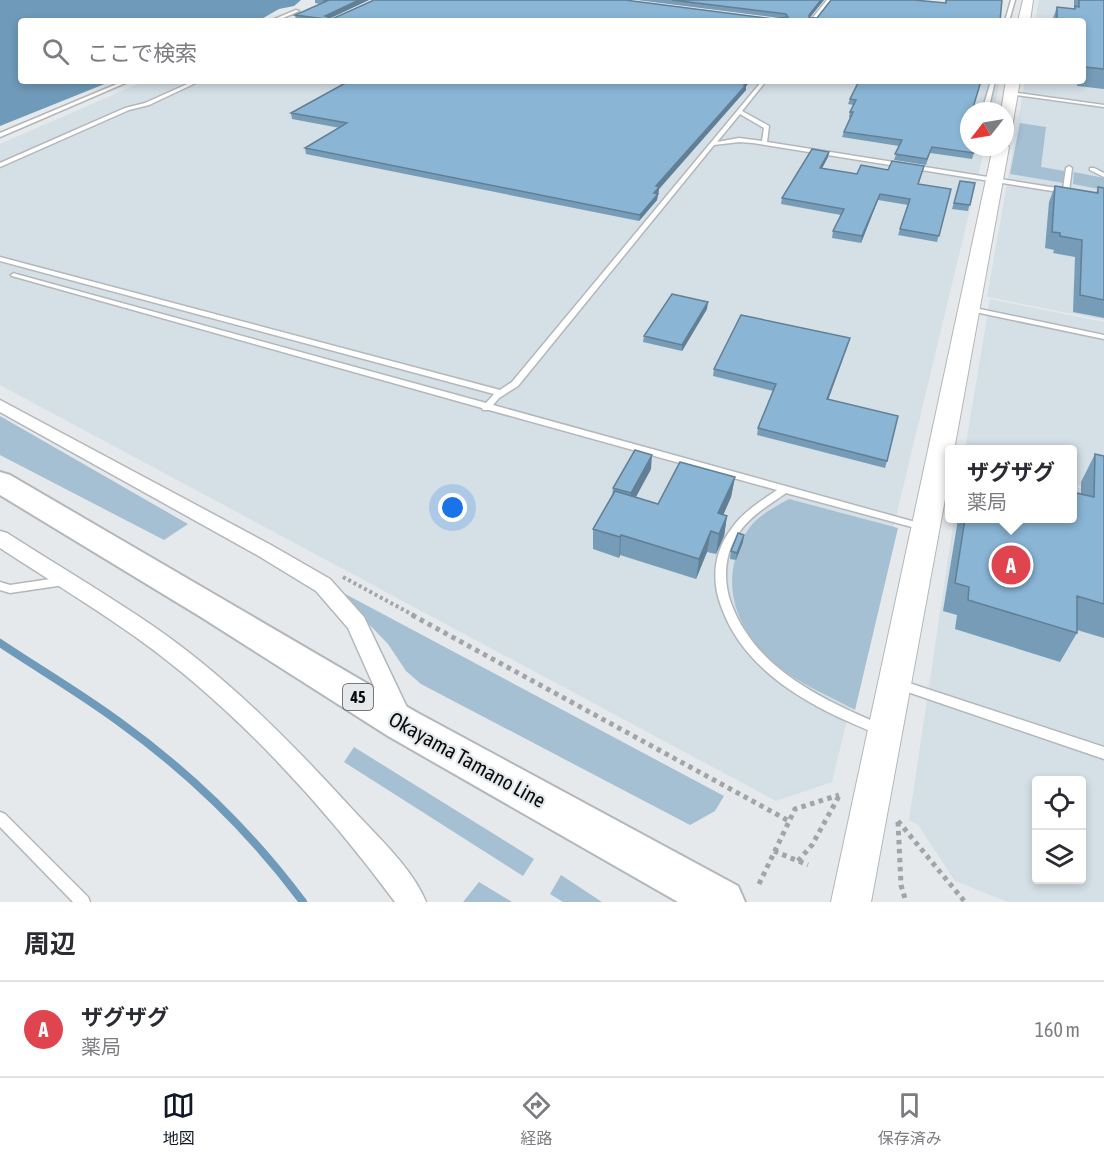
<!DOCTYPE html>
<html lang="ja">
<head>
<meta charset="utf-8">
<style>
  :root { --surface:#fff; --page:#f7f7f7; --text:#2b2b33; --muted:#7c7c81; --line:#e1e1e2; --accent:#111827 }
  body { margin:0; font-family:"Asap Condensed","Noto Sans JP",sans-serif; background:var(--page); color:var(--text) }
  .controls { position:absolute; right:18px; bottom:18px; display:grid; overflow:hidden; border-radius:6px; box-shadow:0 3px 9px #0003 }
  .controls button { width:54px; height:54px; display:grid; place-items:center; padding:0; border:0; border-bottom:2px solid var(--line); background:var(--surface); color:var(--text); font:30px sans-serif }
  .compass { position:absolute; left:960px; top:102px; width:54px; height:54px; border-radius:50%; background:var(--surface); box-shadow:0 3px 9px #0003; rotate:239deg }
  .you { position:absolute; left:453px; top:508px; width:21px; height:21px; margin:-15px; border:4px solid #fff; border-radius:50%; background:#1a73e8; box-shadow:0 0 0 9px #1a73e833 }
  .badge { display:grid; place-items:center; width:39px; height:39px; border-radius:50%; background:var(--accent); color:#fff; font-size:20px; font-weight:700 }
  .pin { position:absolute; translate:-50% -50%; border:3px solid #fff; box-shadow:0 2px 6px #0006 }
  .popup { position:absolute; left:945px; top:445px; width:132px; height:78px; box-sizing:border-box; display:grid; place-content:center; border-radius:6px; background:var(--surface); filter:drop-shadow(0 2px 4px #0005); font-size:20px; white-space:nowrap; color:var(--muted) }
  .popup b { font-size:22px; color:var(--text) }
  .popup::after { content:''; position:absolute; left:50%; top:100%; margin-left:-12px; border:12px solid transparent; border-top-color:var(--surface) }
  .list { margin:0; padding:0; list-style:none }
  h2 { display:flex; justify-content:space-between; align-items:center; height:78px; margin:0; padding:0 24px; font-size:26px }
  h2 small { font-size:20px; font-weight:400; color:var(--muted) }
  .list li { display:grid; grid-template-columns:39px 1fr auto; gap:18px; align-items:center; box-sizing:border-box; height:96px; padding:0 24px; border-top:2px solid var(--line) }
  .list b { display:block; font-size:22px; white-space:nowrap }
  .list p { margin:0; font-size:20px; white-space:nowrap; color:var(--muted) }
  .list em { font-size:20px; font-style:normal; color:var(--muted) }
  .icon { flex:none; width:33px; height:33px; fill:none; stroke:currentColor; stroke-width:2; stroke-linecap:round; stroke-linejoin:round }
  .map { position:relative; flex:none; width:1104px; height:902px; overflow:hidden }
  .search { position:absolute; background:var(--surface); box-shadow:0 3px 9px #0003; left:18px; right:18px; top:18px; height:66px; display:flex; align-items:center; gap:15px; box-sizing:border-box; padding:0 21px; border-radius:6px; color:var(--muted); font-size:22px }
  .sheet { height:174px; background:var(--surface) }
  nav { display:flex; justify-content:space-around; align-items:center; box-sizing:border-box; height:84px; border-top:2px solid var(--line); background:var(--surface); font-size:16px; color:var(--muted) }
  nav a { display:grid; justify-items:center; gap:3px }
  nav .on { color:var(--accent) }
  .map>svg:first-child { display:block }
  .built { fill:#d4dfe6; fill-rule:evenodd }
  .green { fill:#a5bfd3 }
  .water { fill:#6f9ab9 }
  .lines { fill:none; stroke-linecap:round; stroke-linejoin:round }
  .stream { stroke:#6f9ab9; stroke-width:8 }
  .lane-casing { stroke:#b4b7ba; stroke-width:3 }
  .street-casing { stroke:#b4b7ba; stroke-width:3 }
  .secondary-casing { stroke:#b4b7ba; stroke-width:2 }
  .primary-casing { stroke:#b4b7ba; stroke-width:4 }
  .path-far1 { stroke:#a2a5a7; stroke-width:4; stroke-dasharray:3 3; stroke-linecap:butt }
  .path { stroke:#a2a5a7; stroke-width:5; stroke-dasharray:4.5 4.5; stroke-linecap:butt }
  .lane { fill:#fff; fill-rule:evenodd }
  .street { fill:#fff; fill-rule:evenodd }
  .secondary { fill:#fff; fill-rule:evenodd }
  .primary { fill:#fff; fill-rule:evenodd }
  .wall { fill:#779cb7 }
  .shaded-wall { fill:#617f95 }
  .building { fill:#8ab5d5; stroke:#617f95; stroke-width:1.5 }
  .labels { text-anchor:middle; stroke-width:4.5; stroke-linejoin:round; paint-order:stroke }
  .shield { fill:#e5e9eb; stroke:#4c4e50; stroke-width:1.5 }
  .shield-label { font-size:16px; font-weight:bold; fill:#0b0c0d }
  .near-street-label { font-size:21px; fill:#0b0c0d; stroke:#e5e9eb }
</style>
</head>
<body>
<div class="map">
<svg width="1104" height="902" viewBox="0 0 1104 902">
  <rect width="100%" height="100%" fill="#e5e9eb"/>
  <path class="built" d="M 1039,0 L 1104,0 L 1083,21 L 1035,21 Z
    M 145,81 L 1000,81 L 993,111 L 969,111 L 969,147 L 985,147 L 832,782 L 776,801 L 0,385 L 0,144 Z
    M 1025,81 L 1104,81 L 1104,320 L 987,297 Z
    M 990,299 L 1104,322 L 1104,492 L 1073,484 L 1072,450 L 965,450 Z
    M 1073,486 L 1104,495 L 1104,902 L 1008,902 L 955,881 L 918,825 L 909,820 L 954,519 L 1072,518 ZM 1036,780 L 1082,780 L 1082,880 L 1036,880 Z"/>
  <path class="green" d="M 1020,123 L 1046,127 L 1041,167 L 1065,171 L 1064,183 L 1010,174 Z
    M 1074,172 L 1104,178 L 1104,190 L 1073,184 Z
    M 0,416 L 188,524 L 164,540 L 0,455 Z
    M 789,499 L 898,528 L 855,710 C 829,696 798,683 775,664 C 735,629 718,582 746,533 C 755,517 773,508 789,499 Z
    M 334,588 L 724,796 L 715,811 L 690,825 L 421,684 L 406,671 L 388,644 Z
    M 354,747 L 534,859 L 523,876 L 344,762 Z
    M 561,875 L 602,902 L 563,902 L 550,894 Z
    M 479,882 L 512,902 L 463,902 Z"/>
  <path class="water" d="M 0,0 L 301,0 L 294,6 L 279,9 L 258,21 L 21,21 L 21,81 L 112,81 L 0,126 Z"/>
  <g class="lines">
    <path class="stream" d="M 0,643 C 39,669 80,693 118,721 C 189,772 251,832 303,902"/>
    <g class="lane-casing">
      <path id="lane" d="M 827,0 L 831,0 L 814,21 L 810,21 Z
        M 1011,0 L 1015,0 L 1009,21 L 1005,21 Z
        M 296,10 L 299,11 L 276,21 L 270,21 Z
        M 124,81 L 130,81 L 0,137 L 0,133 Z
        M 194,81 L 200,81 L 149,105 L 129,110 L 0,167 L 0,163 L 125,108 L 145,103 Z
        M 762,81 L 766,81 L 742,111 L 769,126 L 767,142 L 1063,189 L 1066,168 L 1069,166 L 1072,168 L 1069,191 L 1065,193 L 753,143 L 739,142 L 714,145 L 518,386 L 499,398 L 493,405 L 926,525 L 928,527 L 926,529 L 923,530 L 786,493 C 769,505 750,516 738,534 C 724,554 723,581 731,603 C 755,669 822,699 882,725 L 884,729 L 882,733 L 878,734 C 864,729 850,722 836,716 C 787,692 740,660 721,606 C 711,579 714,551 732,528 C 743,512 761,501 777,490 L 489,410 L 483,410 L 482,408 L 12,276 L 11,275 L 14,273 L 16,274 L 486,403 L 494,394 L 0,261 L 0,257 L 500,390 L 512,382 ZM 740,114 L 764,128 L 762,141 L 739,138 L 717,142 Z
        M 991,81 L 995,81 L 988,111 L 982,111 Z
        M 1011,92 L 1104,105 L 1104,107 L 1009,94 L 1009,93 Z
        M 1090,168 L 1094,168 L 1104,173 L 1104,177 L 1090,170 Z
        M 967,307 L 970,307 L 1104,335 L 1104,339 L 970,311 L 966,309 Z
        M 64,577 L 68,578 L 69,581 L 68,584 L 64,585 L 10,593 L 0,590 L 0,582 L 10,585 Z
        M 900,680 L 1104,747 L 1104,759 L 896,688 L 894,685 L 896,682 Z
        M 0,812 L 5,814 L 88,897 L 90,902 L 73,902 L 0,827 Z"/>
    </g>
    <g class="street-casing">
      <path id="street" d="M 0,400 L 271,545 L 330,579 L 364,617 L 413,720 L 410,727 L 401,730 L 392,727 L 348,628 L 316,591 L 257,555 L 0,412 Z
        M 0,531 L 7,533 C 55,564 105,593 153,626 C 227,677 292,743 353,810 C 377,836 413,869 426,902 L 395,902 C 324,806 235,708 137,638 C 93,607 46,578 0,548 Z"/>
    </g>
    <g class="secondary-casing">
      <path id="secondary" d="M 1023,0 L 1033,0 L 1030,21 L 1018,21 Z
        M 1006,81 L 1020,81 L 1012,127 L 1005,131 L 1005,111 L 1001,111 Z
        M 1005,143 L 1009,147 L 954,450 L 950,450 L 950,472 L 871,902 L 831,902 L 993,147 L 1005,147 Z"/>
    </g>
    <g class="primary-casing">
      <path id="primary" d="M 0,472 L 10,475 L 416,712 L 738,886 L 745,902 L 678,902 L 388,736 L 201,617 L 0,495 Z"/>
    </g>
    <path class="path-far1" d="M 343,577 L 415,616"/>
    <path class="path" d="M 412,615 L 789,821
      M 898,821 L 965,902
      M 898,822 L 901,885 L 906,902
      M 774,851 L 808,865
      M 798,861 L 812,845 L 839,796
      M 759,884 L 795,809 L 839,795"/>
    <use href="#lane" class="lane"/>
    <use href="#street" class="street"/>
    <use href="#secondary" class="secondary"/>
    <use href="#primary" class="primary"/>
  </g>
  <path class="wall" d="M 315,0 L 369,0 L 331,18 L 332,19 L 773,19 L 779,18 L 637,0 L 824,0 L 809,18 L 945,3 L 946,0 L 1002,0 L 1000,21 L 306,21 L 296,20 L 295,15 L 320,4 L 315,3 Z
    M 1074,0 L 1104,0 L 1104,89 L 1077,86 L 1078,81 L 1083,81 L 1083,21 L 1052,21 L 1057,7 L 1074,9 Z
    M 349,81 L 750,81 L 746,86 L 746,90 L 659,189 L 657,200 L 639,221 L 306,154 L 305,148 L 340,128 L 292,119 L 291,113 Z
    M 861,83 L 965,134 L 976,147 L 972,159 L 930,153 L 926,165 L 894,160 L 899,146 L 842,137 L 844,132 L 850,118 L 849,117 L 850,112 L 853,105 L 848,104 L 850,99 Z
    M 829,152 L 828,157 L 822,168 L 857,174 L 888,170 L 924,166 L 918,184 L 951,189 L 937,242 L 898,235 L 908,205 L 878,200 L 861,243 L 832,238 L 833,231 L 841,215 L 781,204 L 782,198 Z
    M 960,181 L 975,183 L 968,211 L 952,209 Z
    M 1055,186 L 1096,193 L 1098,187 L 1104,188 L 1104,318 L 1073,312 L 1075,257 L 1053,253 L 1054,250 L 1045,248 L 1049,202 Z
    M 707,309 L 682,351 L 643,342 L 644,336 Z
    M 850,338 L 828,399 L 887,461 L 885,468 L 757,435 L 758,428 L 773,391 L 713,376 L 714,369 Z
    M 1095,454 L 1104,456 L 1104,638 L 1077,630 L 1077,633 L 1060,662 L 955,629 L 957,615 L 943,611 L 958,519 L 1072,519 L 1081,494 L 1081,482 Z
    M 651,469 L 635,498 L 658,504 L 735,477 L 731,497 L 723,515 L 727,516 L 724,536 L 716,554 L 707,552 L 696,579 L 620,555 L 619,558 L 593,549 L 593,529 L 612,496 L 613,488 Z
    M 743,542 L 736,560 L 730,559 L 731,551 Z"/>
  <path class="shaded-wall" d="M 359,0 L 369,0 L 328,19 L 325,16 Z
    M 821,0 L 824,0 L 808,20 L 809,15 Z
    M 747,81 L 750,81 L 746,86 L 746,90 L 659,189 L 657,200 L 639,221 L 640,215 L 654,193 L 656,186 Z
    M 829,152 L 828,157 L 819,174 L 820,168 Z
    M 880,194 L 878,200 L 861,243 L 862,236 Z
    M 708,302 L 707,309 L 682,351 L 682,345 Z
    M 850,338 L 848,345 L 826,406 L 827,399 Z
    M 652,455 L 651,469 L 630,508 L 631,493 Z
    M 735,477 L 731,497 L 715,534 L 718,513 Z
    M 727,516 L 724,536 L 716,554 L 719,534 Z
    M 711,531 L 707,552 L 696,579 L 699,559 Z
    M 621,535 L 620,555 L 619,558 L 620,537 Z
    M 744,535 L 743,542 L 736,560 L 737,553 Z"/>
  <path class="building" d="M 323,0 L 359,0 L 325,16 L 332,19 L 374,0 L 625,0 L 773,19 L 788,17 L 786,14 L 672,0 L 821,0 L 809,15 L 809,18 L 817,18 L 831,0 L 914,0 L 946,3 L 946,0 L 1002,0 L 1000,21 L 340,21 L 295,15 L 327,1 Z
    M 1079,0 L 1104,0 L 1104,69 L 1084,67 L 1085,39 L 1083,39 L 1083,21 L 1057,21 L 1057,7 L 1075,9 L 1075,6 L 1079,7 Z
    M 349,81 L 747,81 L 744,85 L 746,85 L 656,186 L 659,187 L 654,193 L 658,194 L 640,215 L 305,148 L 347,123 L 291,113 Z
    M 862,81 L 981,81 L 972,111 L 969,111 L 969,121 L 965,134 L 969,135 L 969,147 L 976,147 L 974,153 L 932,147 L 927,159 L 895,154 L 902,140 L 844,132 L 853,112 L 850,112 L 856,100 L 850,99 L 858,83 L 861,83 Z
    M 812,149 L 829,152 L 820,168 L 857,174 L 861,165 L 888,170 L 892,161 L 924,166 L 918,184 L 951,189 L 939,236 L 900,229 L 910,199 L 880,194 L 862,236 L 833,231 L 844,209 L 782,198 Z
    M 960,181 L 975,183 L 970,205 L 954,203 Z
    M 1055,186 L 1098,193 L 1098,187 L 1104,188 L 1104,300 L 1080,295 L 1082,240 L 1060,236 L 1060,233 L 1052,232 Z
    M 672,294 L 708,302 L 682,345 L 644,336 Z
    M 741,315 L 850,338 L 827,399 L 898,416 L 887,461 L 758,428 L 776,384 L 714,369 Z
    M 635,450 L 652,455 L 631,493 L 613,488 Z
    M 1095,454 L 1104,456 L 1104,604 L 1077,596 L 1077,633 L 968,600 L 969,587 L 955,583 L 965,519 L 1072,519 L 1072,492 L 1094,497 Z
    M 680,462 L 735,477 L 718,513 L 727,516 L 719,534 L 711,531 L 699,559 L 621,535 L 620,537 L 593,529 L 615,491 L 658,504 Z
    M 738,533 L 744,535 L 737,553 L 731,551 Z"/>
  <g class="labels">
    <rect class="shield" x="343" y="684" width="30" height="26" rx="4.5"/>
    <g class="shield-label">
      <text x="358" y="703">45</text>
    </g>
    <g class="near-street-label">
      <text transform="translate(467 760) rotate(29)" y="7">Okayama Tamano Line</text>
    </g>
  </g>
</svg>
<div class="controls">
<button><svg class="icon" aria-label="locate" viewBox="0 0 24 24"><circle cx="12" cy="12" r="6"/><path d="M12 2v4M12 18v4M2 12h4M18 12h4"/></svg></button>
<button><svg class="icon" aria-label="layers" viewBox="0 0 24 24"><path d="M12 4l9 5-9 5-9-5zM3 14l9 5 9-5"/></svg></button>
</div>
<svg class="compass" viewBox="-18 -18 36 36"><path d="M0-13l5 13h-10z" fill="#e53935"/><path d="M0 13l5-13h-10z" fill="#7c7c81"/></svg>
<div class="you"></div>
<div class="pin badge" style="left:1011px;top:565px;background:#e0444e">A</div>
<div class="popup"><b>ザグザグ</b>薬局</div>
<div class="search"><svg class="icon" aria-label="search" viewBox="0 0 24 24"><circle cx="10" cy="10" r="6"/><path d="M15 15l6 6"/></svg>ここで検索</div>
</div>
<section class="sheet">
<h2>周辺<small></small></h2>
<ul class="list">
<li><span class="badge" style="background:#e0444e">A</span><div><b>ザグザグ</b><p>薬局</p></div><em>160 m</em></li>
</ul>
</section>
<nav>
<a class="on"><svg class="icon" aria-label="map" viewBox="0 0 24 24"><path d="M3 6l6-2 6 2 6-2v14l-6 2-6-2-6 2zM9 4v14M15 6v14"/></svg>地図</a>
<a><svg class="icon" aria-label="directions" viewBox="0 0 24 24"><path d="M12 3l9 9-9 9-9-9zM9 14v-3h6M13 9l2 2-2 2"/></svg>経路</a>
<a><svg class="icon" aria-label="saved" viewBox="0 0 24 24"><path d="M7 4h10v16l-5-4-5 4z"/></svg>保存済み</a>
</nav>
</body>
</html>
